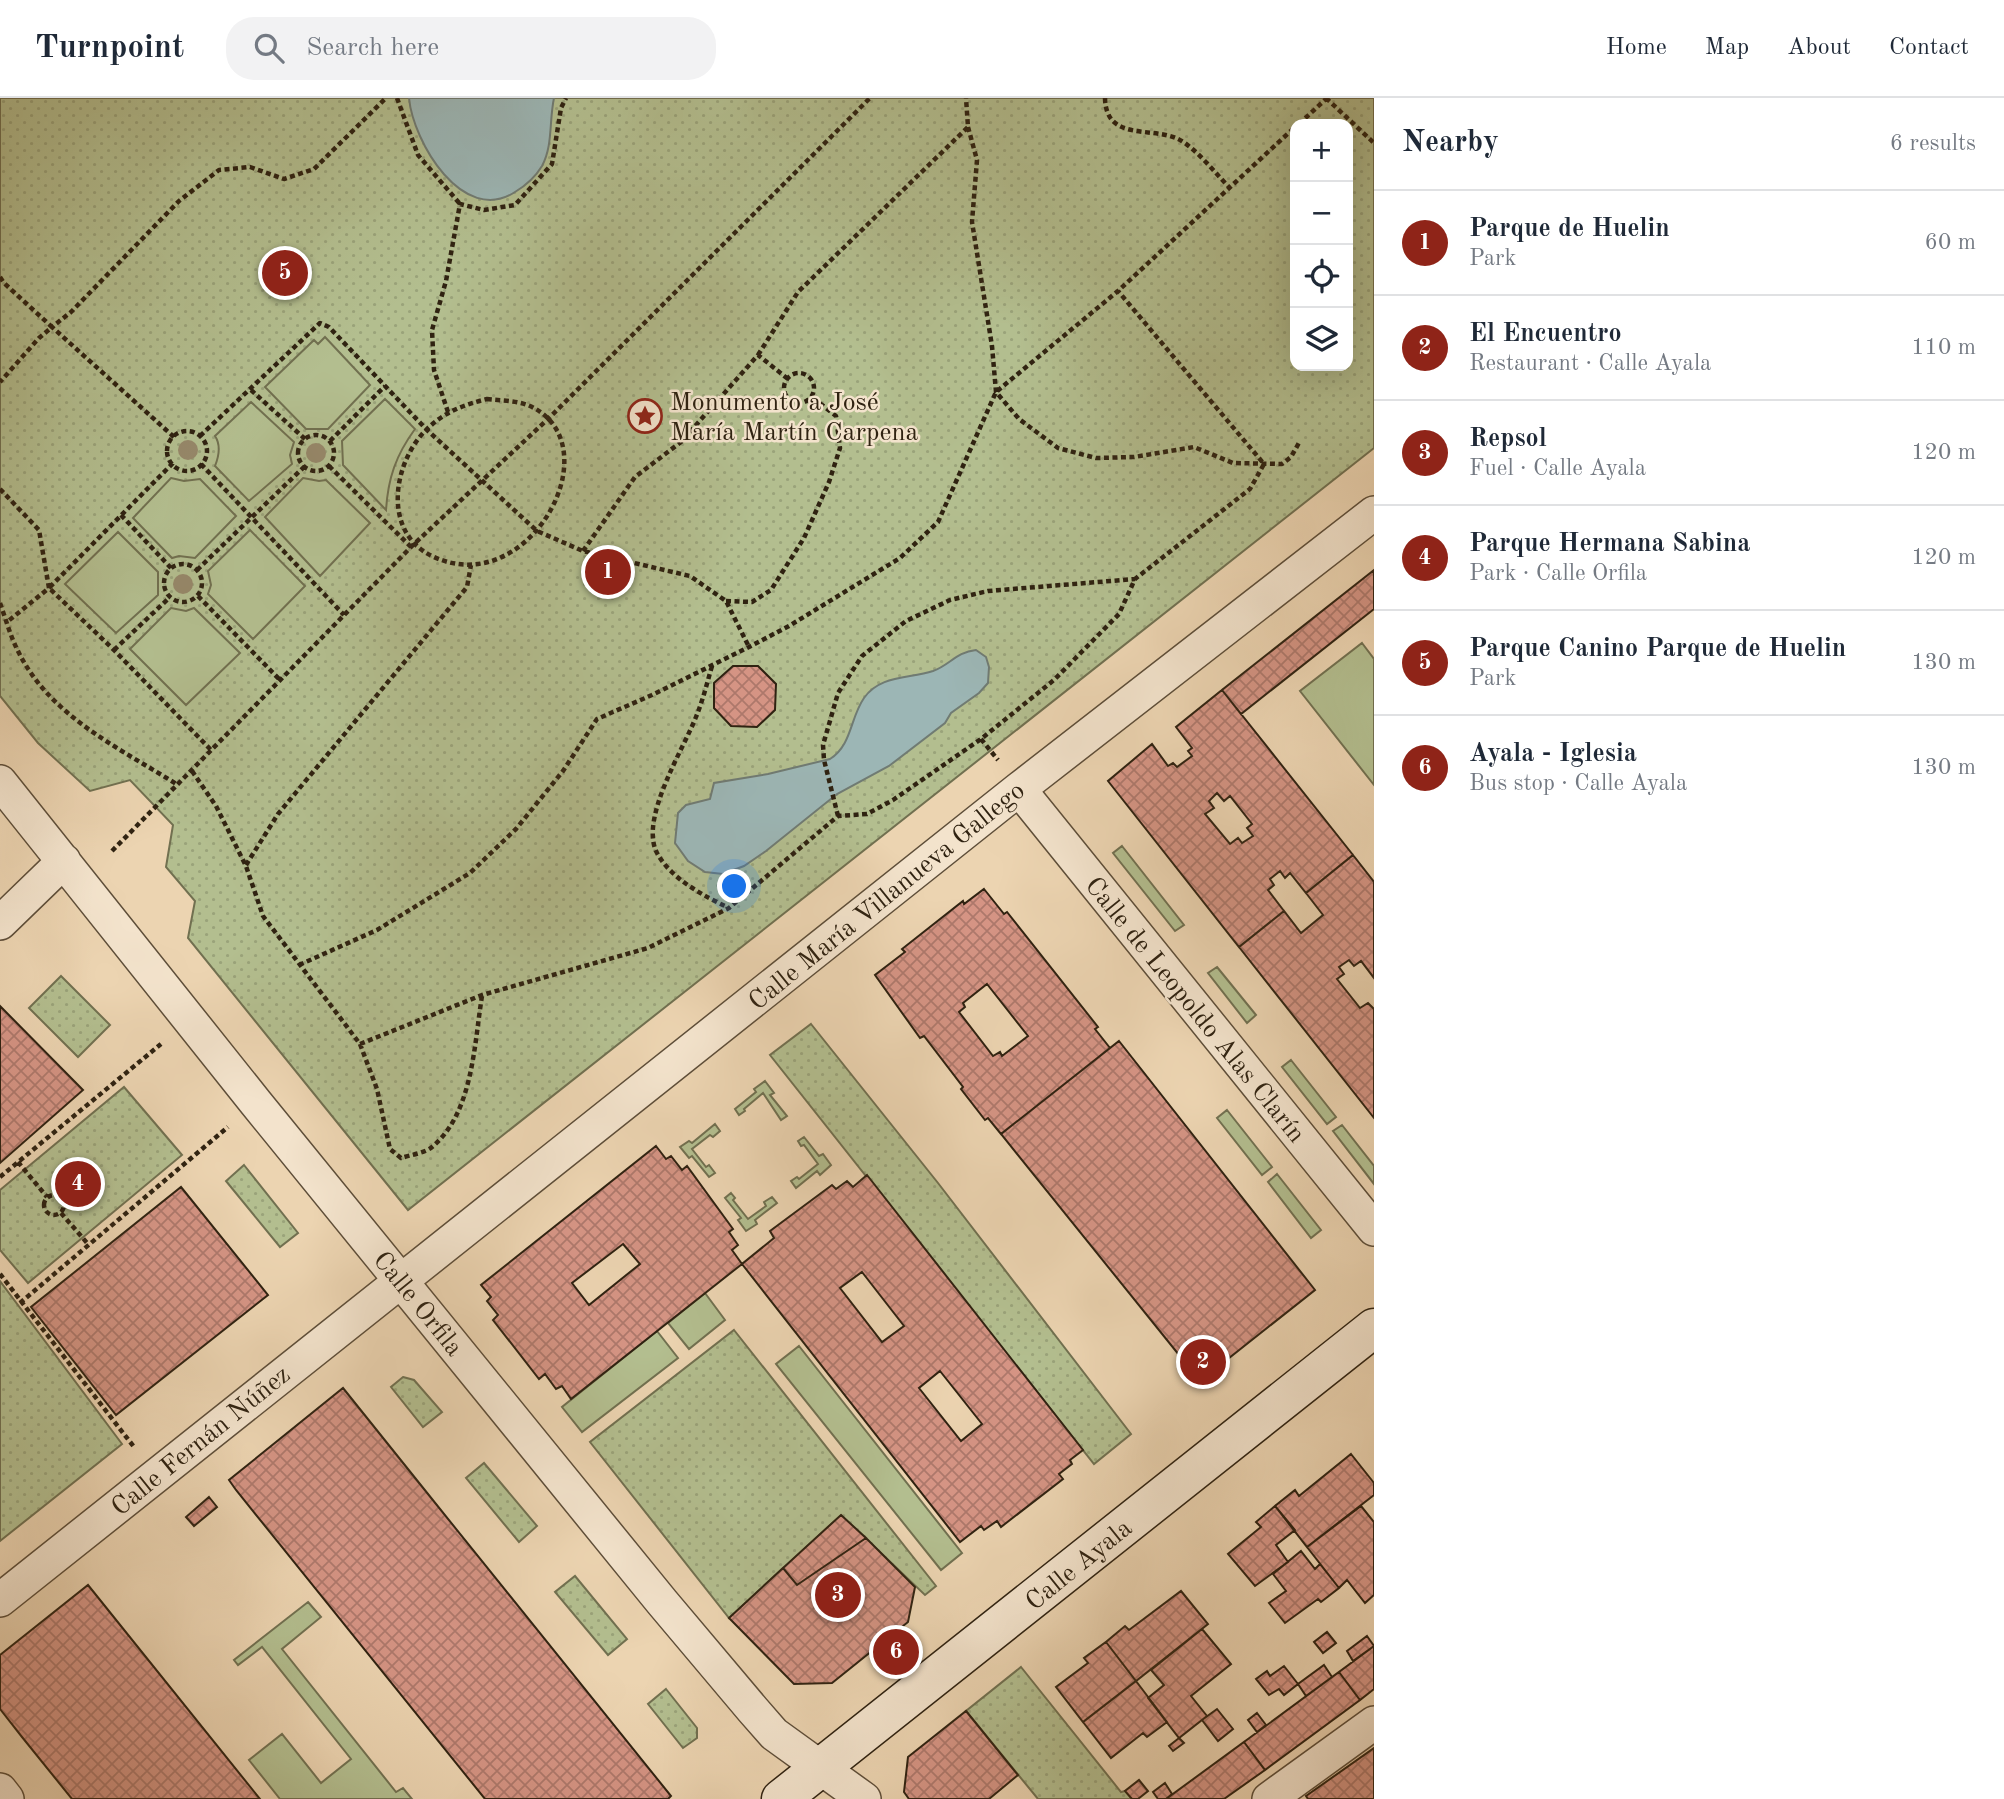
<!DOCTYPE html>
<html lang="en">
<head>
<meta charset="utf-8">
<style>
  :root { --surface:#fff; --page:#f2f2f3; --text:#1f2937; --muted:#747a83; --line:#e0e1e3; --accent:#8f2418 }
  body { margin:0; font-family:"Old Standard TT",serif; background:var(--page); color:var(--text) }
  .controls { position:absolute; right:21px; top:21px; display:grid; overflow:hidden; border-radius:14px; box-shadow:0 7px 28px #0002 }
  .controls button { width:63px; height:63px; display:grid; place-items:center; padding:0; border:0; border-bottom:2px solid var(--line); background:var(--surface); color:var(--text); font:35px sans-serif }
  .you { position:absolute; left:735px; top:789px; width:24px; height:24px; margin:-18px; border:5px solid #fff; border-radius:50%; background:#1a73e8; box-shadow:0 0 0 10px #1a73e833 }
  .badge { display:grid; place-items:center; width:46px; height:46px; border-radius:50%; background:var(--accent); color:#fff; font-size:23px; font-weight:700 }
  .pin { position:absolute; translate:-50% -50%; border:4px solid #fff; box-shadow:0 2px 7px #0006 }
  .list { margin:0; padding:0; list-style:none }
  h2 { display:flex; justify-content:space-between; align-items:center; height:91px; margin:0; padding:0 28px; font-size:30px }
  h2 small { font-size:23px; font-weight:400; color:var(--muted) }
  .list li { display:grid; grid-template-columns:46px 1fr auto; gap:21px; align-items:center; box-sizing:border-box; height:105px; padding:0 28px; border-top:2px solid var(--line) }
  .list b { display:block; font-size:26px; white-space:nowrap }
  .list p { margin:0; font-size:23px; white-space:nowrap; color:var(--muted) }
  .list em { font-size:23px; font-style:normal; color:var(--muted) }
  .icon { flex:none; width:38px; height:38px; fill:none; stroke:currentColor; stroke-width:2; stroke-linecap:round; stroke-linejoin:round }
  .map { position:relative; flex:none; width:1374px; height:1701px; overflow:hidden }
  header { display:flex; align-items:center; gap:42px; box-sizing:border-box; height:98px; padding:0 35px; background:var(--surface); border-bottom:2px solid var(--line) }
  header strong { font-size:33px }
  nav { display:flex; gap:38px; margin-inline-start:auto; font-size:24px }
  .search { width:490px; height:63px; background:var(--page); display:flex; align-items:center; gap:18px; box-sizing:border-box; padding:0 24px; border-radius:28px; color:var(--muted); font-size:26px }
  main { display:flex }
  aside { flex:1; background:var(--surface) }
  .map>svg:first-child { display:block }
  .grass { fill:url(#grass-dots); stroke:#717050; stroke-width:2; fill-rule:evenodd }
  .garden { fill:#b3be8f; stroke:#717050; stroke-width:2 }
  .water { fill:#9cb6b5; stroke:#707b73; stroke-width:2 }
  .building { fill:url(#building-cross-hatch); stroke:#2f2211; stroke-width:2; fill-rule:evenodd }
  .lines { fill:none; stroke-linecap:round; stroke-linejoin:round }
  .minor-casing { stroke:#5e4e39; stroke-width:36 }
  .secondary-casing { stroke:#2f2211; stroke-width:41 }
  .path { stroke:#2f2211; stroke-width:4.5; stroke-dasharray:5 3.5; stroke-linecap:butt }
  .minor { stroke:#f3e3cc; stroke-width:33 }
  .secondary { stroke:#f3e3cc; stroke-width:38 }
  .tree { fill:#96886a }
  .labels { text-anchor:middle; stroke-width:5; stroke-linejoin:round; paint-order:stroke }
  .poi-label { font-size:26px; fill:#2f2211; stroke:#f3e3cc; text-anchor:start }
  .street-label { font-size:26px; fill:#2f2211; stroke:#f3e3cc }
</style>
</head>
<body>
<header>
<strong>Turnpoint</strong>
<div class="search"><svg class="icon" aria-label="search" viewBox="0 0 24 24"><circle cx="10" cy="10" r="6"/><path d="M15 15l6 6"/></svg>Search here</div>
<nav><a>Home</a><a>Map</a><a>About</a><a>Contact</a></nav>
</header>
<main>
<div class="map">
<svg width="1374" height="1701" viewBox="0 0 1374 1701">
  <defs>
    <pattern id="grass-dots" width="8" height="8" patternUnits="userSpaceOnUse" patternTransform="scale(1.75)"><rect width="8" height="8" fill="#b3be8f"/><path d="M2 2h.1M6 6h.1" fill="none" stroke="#9aa37a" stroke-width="1.8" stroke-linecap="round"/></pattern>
    <pattern id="building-cross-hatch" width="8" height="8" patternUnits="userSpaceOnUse" patternTransform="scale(1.75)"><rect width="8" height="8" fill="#d59484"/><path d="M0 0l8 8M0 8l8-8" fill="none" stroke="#ad786b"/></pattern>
  </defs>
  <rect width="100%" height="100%" fill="#ecd4b1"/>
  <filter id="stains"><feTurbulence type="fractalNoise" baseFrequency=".00286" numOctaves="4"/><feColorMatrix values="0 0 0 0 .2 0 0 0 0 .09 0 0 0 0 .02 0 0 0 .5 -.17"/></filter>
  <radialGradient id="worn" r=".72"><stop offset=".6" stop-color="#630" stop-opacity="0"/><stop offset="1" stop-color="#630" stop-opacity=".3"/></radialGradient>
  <path class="grass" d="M 0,0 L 1374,0 L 1374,350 L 408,1112 L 188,840 L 195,803 L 166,769 L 173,727 L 130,682 L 90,693 L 38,645 L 0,598 ZM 1295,26 L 1348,26 L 1348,268 L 1295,268 Z
    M 61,878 L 110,927 L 78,959 L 29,910 Z
    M 811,926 L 938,1085 L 1131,1336 L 1094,1366 L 770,957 Z
    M 124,989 L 182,1057 L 28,1185 L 0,1152 L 0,1092 Z
    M 244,1067 L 298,1135 L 280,1149 L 226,1083 Z
    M 0,1183 L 122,1346 L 0,1443 Z
    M 734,1232 L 936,1488 L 925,1497 L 841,1417 L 729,1520 L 590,1344 Z
    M 403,1279 L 414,1282 L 442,1314 L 423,1329 L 391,1289 Z
    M 484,1365 L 537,1428 L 519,1444 L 466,1380 Z
    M 575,1478 L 627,1541 L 608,1557 L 555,1494 Z
    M 1021,1569 L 1121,1694 L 1125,1693 L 1132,1701 L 1038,1701 L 966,1613 Z
    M 666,1591 L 697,1630 L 697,1640 L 683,1650 L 648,1606 Z"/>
  <path class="garden" d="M 325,239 L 370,287 L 328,331 L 306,331 L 265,289 L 314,242 L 318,246 Z
    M 385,301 L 415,331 C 396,357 388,380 386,412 L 343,367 L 342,343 Z
    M 251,304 L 294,344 L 290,357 L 292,366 L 249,403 L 215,368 C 219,358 221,347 215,338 Z
    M 171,380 L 184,383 L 200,381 L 236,418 L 195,460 L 179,458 L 172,460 L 133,420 Z
    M 303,380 L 319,383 L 326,382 L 370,425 L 320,478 L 265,419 Z
    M 250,432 L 305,488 L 253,541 L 208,496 L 211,487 L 208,473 Z
    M 118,434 L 158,474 L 158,497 L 116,535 L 65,486 Z
    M 171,510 L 186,513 L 194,510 L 240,555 L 186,607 L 130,551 Z
    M 1362,545 L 1374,561 L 1374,687 L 1300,593 Z
    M 1122,748 L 1184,827 L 1175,833 L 1113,755 Z
    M 1217,869 L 1256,917 L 1247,925 L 1208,875 Z
    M 1291,962 L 1336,1019 L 1327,1026 L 1282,969 Z
    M 765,983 L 774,995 L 770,997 L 787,1018 L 781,1022 L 763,995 L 744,1011 L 745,1013 L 739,1017 L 735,1011 L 756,994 L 754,991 Z
    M 1227,1012 L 1272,1069 L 1262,1077 L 1217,1020 Z
    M 715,1026 L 720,1033 L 713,1039 L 710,1037 L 692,1051 L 706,1069 L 709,1067 L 715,1075 L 709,1079 L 692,1058 L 689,1060 L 680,1049 L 689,1043 L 692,1045 Z
    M 1342,1027 L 1374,1068 L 1374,1086 L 1333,1033 Z
    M 804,1039 L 819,1058 L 823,1056 L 831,1067 L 820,1077 L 817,1073 L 796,1090 L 791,1083 L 797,1079 L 799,1081 L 818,1066 L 804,1047 L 801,1048 L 798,1043 Z
    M 1277,1076 L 1321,1132 L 1311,1140 L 1268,1084 Z
    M 731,1095 L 735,1100 L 733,1102 L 748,1121 L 766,1108 L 764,1104 L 772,1099 L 777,1105 L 755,1122 L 757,1126 L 746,1133 L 738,1122 L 741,1120 L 725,1100 Z
    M 705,1195 L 725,1222 L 689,1251 L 668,1225 Z
    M 657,1233 L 678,1260 L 582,1334 L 562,1309 Z
    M 799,1248 L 962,1455 L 941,1472 L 776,1266 Z
    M 308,1504 L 321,1519 L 282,1551 L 396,1694 L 403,1690 L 412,1701 L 280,1701 L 249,1662 L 282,1636 L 321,1685 L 351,1661 L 262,1549 L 238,1567 L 234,1562 Z"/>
  <path class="water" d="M 409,0 L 554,0 C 549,23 553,48 542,68 C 536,78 525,88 515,94 C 463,128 413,44 409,0 Z
    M 976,552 L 986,559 L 989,569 L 988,585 L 979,595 L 951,615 L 945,625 L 889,668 L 837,696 L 766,753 L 744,768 L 723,776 L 705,774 L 688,763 L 675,745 L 678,715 L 686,707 L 710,701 L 714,685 L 768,676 L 830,661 C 852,647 850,620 864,600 C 880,577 908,581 933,573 C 950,567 956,554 976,552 Z"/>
  <path class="building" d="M 1374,472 L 1374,511 L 1241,616 L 1222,592 Z
    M 733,568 L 758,568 L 776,586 L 775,612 L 757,629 L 731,628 L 714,610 L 714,585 Z
    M 1222,592 L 1353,757 L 1306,795 L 1290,775 L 1285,780 L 1280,773 L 1270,781 L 1274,787 L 1268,792 L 1284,813 L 1239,849 L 1108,683 L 1152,646 L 1168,668 L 1173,665 L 1177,669 L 1192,658 L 1188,653 L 1192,650 L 1176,629 ZM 1217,695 L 1224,703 L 1230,698 L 1252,726 L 1247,730 L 1253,738 L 1242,745 L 1238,740 L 1230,746 L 1205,716 L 1214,710 L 1209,703 Z
    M 1353,757 L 1374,784 L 1374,880 L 1361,863 L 1354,868 L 1349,862 L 1339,869 L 1344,876 L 1337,881 L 1360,910 L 1368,905 L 1374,911 L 1374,1020 L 1239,849 L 1284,813 L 1301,835 L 1323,817 L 1306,795 Z
    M 984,791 L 1004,816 L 1007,814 L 1098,929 L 1095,931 L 1110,950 L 1001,1036 L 988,1020 L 985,1022 L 961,991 L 963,989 L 924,938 L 920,940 L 875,877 L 905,854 L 902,851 L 963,803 L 964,806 ZM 987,886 L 1028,938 L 1002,958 L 1000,954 L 993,958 L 959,914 L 965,909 L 963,905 Z
    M 0,908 L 83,992 L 0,1065 Z
    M 1119,943 L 1315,1192 L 1200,1283 L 1001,1036 Z
    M 656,1048 L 666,1061 L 671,1058 L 682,1072 L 687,1068 L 733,1131 L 729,1134 L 738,1147 L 732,1152 L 742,1166 L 571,1301 L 562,1288 L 556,1291 L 545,1276 L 539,1281 L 493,1222 L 498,1217 L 487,1203 L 491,1199 L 481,1187 ZM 623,1146 L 640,1166 L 589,1207 L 572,1185 Z
    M 867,1077 L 1083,1352 L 1070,1362 L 1072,1366 L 1059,1376 L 1063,1381 L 1001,1429 L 997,1423 L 984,1432 L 981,1428 L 960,1444 L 742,1166 L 774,1140 L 770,1133 L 832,1087 L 836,1091 L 847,1083 L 853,1089 ZM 862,1174 L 904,1228 L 882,1244 L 840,1190 ZM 940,1273 L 982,1326 L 961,1343 L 919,1290 Z
    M 181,1089 L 268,1197 L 116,1317 L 31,1209 Z
    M 343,1290 L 432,1401 L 671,1698 L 668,1701 L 485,1701 L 236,1392 L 229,1382 Z
    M 1351,1356 L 1374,1385 L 1374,1397 L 1307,1449 L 1275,1408 L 1295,1392 L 1299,1398 Z
    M 209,1399 L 217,1409 L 194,1428 L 186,1419 Z
    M 1275,1408 L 1295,1432 L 1276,1447 L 1288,1464 L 1255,1488 L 1228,1456 L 1261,1429 L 1256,1424 Z
    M 1361,1408 L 1374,1424 L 1374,1497 L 1365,1505 L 1347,1482 L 1339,1490 L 1307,1449 Z
    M 841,1417 L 866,1440 L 797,1487 L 783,1470 Z
    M 866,1440 L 915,1489 L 908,1524 L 832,1585 L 794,1586 L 729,1520 L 783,1470 L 797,1487 Z
    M 1301,1453 L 1315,1471 L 1320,1466 L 1339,1490 L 1321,1504 L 1318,1501 L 1285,1525 L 1269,1505 L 1286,1493 L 1273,1476 Z
    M 88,1487 L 260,1701 L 72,1701 L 22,1639 L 0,1611 L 0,1557 Z
    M 1181,1493 L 1208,1526 L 1136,1583 L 1106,1544 L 1125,1528 L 1129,1532 Z
    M 1202,1531 L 1231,1566 L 1191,1598 L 1207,1618 L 1179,1640 L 1148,1600 L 1164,1587 L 1151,1572 Z
    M 1327,1534 L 1336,1545 L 1323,1555 L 1314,1544 Z
    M 1367,1538 L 1374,1548 L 1353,1563 L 1347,1553 Z
    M 1106,1544 L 1136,1583 L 1083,1624 L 1056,1589 L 1088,1565 L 1084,1560 Z
    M 1374,1548 L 1374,1591 L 1360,1602 L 1339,1574 Z
    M 1324,1567 L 1332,1579 L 1306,1598 L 1298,1586 Z
    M 1284,1568 L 1298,1586 L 1284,1597 L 1279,1591 L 1269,1597 L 1256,1581 L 1267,1573 L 1270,1578 Z
    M 1339,1574 L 1360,1602 L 1265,1672 L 1244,1644 Z
    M 1136,1583 L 1167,1624 L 1147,1639 L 1143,1635 L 1111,1660 L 1083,1624 Z
    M 1217,1611 L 1233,1631 L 1218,1643 L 1202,1622 Z
    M 966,1613 L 1018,1677 L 989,1701 L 909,1701 L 904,1694 L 908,1659 Z
    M 1257,1615 L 1266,1627 L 1257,1634 L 1248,1622 Z
    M 1179,1640 L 1184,1645 L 1173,1653 L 1169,1648 Z
    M 1244,1644 L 1265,1672 L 1224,1701 L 1166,1701 Z
    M 1374,1650 L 1374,1701 L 1308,1701 L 1306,1698 Z
    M 1139,1682 L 1148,1693 L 1138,1701 L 1132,1701 L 1125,1693 Z
    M 1165,1685 L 1172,1696 L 1166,1701 L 1158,1701 L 1153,1694 Z"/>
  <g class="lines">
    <g class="minor-casing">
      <path id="minor" d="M 0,684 L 256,1005 L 662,1504 L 753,1612 L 774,1636 L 864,1701
        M 1019,691 L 1374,1131
        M 0,825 L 64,763
        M 0,1502 L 1019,691 L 1374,415
        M 0,1692 L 7,1701
        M 1269,1701 L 1374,1625"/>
    </g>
    <g class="secondary-casing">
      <path id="secondary" d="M 781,1701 L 1374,1230"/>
    </g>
    <path class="path" d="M 397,0 L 418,57 L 460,106
      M 1105,0 C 1106,44 1151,28 1178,41 C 1195,49 1216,76 1230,90
      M 1326,0 L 1374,45
      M 1299,26 L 1327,0
      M 968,29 L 977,62 L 972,124 L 992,248 L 996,294 L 1019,321 L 1058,350 L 1096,360 L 1134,359 L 1194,349 L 1233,365 L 1282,366 L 1291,359 L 1300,343
      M 0,179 L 4,185 L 52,229 L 39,240 L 0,284
      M 758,257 L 798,194 L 968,29 L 966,0
      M784 290a15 15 0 1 1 30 0a15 15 0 1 1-30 0Z
      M 251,292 L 305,341
      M 487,301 C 502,303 520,302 534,310 C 611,352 528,502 434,459 C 382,436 392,366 426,332 C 444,314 463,307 487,301 Z
      M 448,314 L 434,272 L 432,232 L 446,183 L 460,106 L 484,112 L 515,107 L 552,66 L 561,10 L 566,0
      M167 353a20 20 0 1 1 40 0a20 20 0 1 1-40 0Z
      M298 355a18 18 0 1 1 36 0a18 18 0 1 1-36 0Z
      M 200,338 L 320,225 L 329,229 L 426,331 L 537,433 L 583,453 L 690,478 L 726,503 L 749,549
      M 174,339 L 52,229 L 71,214 L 179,103 L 219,72 L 250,69 L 284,81 L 314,71 L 386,0
      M 330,343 L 385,288
      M 173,365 L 49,490 L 114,552 L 212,653
      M 201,366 L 344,517
      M 329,368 L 411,449
      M 0,391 L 39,432 L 49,490 L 7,524
      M 121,417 L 171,470
      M 583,453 L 635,379 L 681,344 L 758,257 L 788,281
      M164 485a19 19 0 1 1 38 0a19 19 0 1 1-38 0Z
      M 197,472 L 305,368
      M 198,498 L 281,583
      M 726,503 L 752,504 L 771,492 L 804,440 L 829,384 L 840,350 L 836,318 L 812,299
      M 0,505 C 6,522 11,540 19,555 C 51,619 121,651 178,687
      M 114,552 L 169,500
      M 712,568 C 707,585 703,602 696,619 C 683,652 639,721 657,755 C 671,781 704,798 729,810
      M 981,641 L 998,662
      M 192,673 L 216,708 L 246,768 L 263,818 L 360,946 L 482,897 L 648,850 L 729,810 L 838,718 L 867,716 L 893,702 L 981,641 L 1054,582 L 1119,516 L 1135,481 L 1250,391 L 1264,366 L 1118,193
      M 838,718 L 824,662 L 823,647 L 838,595 L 862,558 L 906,523 L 950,502 L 988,493 L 1135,481
      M 112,753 L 413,447 L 549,320 L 870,0
      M 246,767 L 278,716 L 467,489 L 471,467
      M 299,867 L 377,832 L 470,775 L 516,731 L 563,673 L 597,621 L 652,597 L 749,549 L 789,528 L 900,460 L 938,424 L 996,294 L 1118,193 L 1295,29
      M 360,946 L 377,991 L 390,1051 L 401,1060 C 410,1057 425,1055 432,1049 C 473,1015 474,947 482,898
      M 18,1064 L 47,1099
      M 0,1079 L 161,946
      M44 1107a10 10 0 1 1 20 0a10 10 0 1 1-20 0Z
      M 61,1115 L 88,1146
      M 0,1176 L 134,1349
      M 20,1205 L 228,1029"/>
    <use href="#minor" class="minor"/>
    <use href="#secondary" class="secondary"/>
  </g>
  <g class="tree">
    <circle cx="188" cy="352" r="10"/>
    <circle cx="316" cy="355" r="10"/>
    <circle cx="183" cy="486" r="10"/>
  </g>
  <defs>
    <g id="sight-ring" transform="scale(1.75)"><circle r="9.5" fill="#f3e3cc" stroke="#8f2418" stroke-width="1.5"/><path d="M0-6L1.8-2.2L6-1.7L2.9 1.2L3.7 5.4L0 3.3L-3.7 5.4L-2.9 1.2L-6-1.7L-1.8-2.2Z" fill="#8f2418"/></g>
  </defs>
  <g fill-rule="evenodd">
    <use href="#sight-ring" x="645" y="318"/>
  </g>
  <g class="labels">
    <g class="poi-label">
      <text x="670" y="312">Monumento a José<tspan x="670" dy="30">María Martín Carpena</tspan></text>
    </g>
    <g class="street-label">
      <text transform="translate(886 797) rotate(-39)" y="9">Calle María Villanueva Gallego</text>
      <text transform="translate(1196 911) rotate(51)" y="9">Calle de Leopoldo Alas Clarín</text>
      <text transform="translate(419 1205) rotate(51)" y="9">Calle Orfila</text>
      <text transform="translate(200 1342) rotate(-39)" y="9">Calle Fernán Núñez</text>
      <text transform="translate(1078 1466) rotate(-39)" y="9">Calle Ayala</text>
    </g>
  </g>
  <rect width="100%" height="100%" filter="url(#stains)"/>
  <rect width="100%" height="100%" fill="url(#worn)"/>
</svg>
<div class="controls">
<button>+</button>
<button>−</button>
<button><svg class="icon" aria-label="locate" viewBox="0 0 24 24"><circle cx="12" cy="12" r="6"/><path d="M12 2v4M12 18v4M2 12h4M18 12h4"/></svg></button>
<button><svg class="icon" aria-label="layers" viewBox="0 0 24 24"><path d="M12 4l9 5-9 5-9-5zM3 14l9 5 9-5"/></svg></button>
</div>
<div class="you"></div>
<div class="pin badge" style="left:608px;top:474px">1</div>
<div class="pin badge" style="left:1203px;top:1264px">2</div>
<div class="pin badge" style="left:838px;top:1497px">3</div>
<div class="pin badge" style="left:78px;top:1086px">4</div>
<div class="pin badge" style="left:285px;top:175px">5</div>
<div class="pin badge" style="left:896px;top:1554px">6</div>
</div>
<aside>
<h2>Nearby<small>6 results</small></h2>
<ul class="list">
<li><span class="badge">1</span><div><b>Parque de Huelin</b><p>Park</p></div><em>60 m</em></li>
<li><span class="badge">2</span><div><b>El Encuentro</b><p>Restaurant · Calle Ayala</p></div><em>110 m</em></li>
<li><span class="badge">3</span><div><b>Repsol</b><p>Fuel · Calle Ayala</p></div><em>120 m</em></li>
<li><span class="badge">4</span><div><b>Parque Hermana Sabina</b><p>Park · Calle Orfila</p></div><em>120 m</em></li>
<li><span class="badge">5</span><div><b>Parque Canino Parque de Huelin</b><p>Park</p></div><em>130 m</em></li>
<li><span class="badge">6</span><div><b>Ayala - Iglesia</b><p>Bus stop · Calle Ayala</p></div><em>130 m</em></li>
</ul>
</aside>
</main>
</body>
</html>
